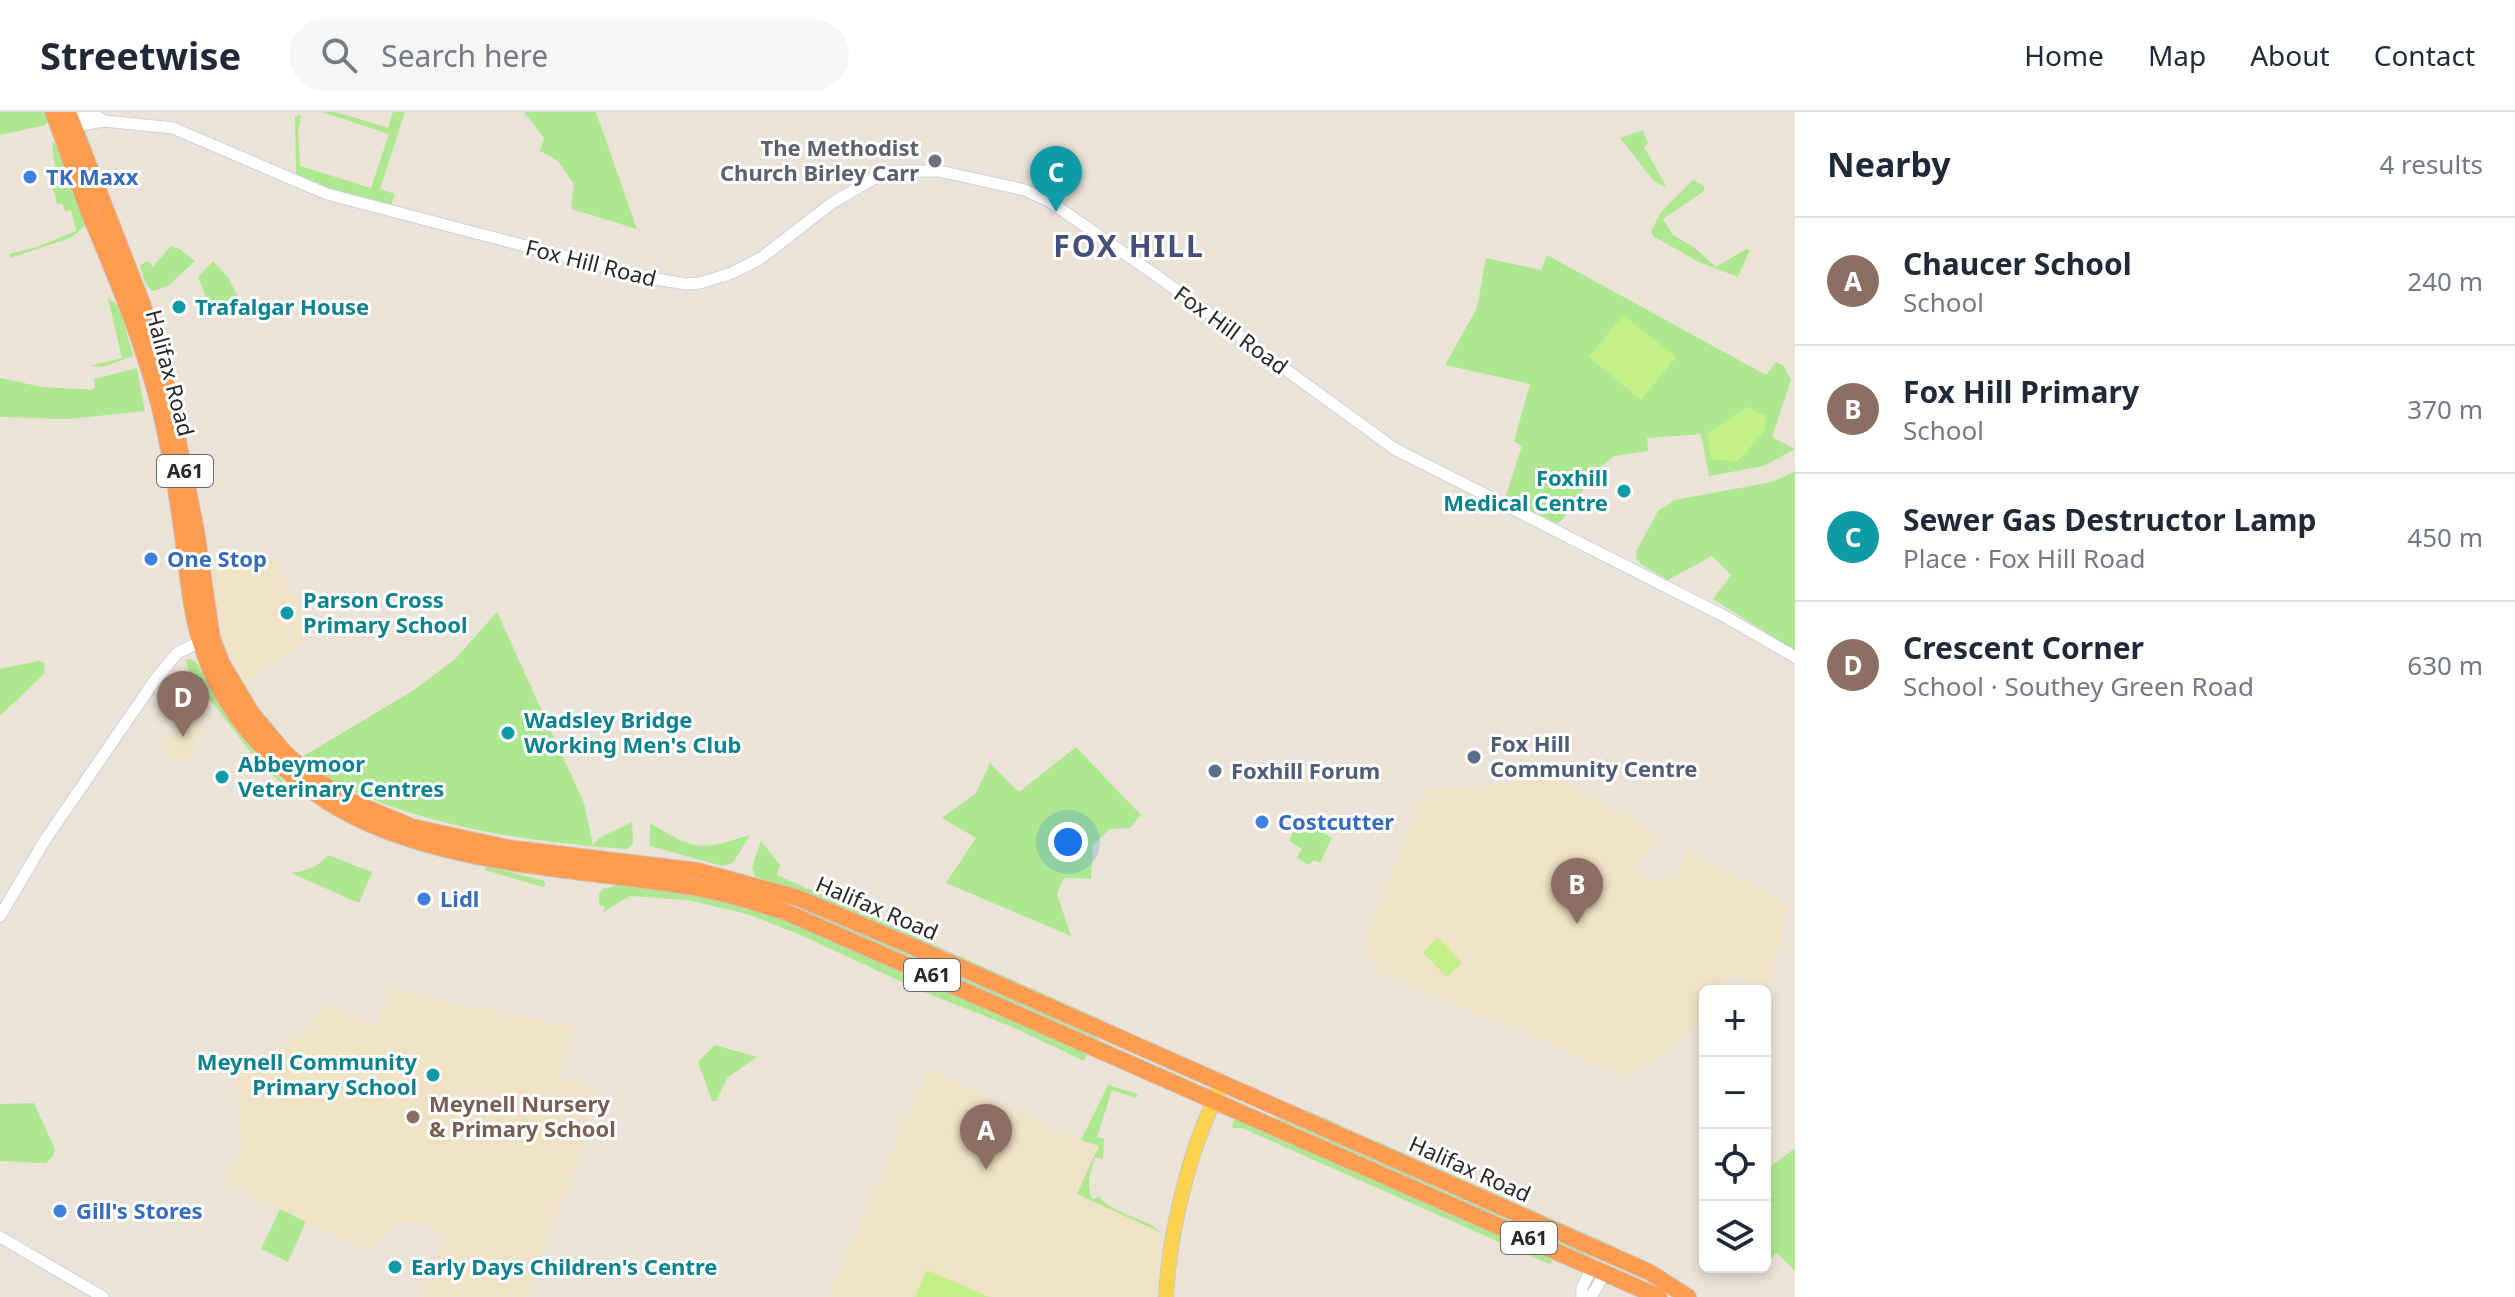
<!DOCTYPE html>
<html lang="en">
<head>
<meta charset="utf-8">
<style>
  :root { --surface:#fff; --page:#f6f6f7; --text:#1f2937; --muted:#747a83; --line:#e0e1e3; --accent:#d93025 }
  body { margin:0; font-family:"Noto Sans",sans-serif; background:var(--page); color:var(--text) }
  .controls { position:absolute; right:24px; bottom:24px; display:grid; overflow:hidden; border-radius:12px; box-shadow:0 4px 12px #0003 }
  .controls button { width:72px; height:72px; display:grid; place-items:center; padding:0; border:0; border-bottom:2px solid var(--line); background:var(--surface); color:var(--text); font:40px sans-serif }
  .you { position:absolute; left:1068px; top:730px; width:28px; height:28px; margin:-20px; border:6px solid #fff; border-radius:50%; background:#1a73e8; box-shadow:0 0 0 12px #1a73e833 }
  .badge { display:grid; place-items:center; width:52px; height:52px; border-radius:50%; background:var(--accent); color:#fff; font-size:26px; font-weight:700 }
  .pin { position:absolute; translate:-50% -66px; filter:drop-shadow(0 2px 4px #0008) }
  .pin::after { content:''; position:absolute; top:42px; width:28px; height:24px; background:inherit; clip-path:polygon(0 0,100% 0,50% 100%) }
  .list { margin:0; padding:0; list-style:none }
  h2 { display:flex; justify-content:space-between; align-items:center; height:104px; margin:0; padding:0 32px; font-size:34px }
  h2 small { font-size:26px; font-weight:400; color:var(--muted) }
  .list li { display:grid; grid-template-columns:52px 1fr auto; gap:24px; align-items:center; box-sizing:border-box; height:128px; padding:0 32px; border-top:2px solid var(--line) }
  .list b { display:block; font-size:30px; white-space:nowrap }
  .list p { margin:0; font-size:26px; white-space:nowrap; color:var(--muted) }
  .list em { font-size:26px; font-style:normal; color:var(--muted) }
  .icon { flex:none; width:44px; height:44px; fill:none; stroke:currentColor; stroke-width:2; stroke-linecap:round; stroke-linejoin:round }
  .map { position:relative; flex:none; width:1795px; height:1185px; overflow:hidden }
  header { display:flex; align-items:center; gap:48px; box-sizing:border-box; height:112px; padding:0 40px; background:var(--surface); border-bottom:2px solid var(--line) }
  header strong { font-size:38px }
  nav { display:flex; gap:44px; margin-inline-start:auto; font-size:28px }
  .search { width:560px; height:72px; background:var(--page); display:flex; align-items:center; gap:20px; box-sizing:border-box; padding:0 28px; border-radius:44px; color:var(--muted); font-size:30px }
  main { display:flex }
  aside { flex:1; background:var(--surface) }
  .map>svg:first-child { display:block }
  .education { fill:#efe2c5 }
  .green { fill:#ade78f }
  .pitch { fill:#c4f08a }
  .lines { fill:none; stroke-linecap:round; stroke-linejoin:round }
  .minor-casing { stroke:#cdd1e2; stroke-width:13 }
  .major-casing { stroke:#c7c7c7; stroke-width:16 }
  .highway-casing { stroke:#c7c7c7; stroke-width:18 }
  .minor { stroke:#fff; stroke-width:11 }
  .major { stroke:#fbd24e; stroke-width:14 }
  .highway { stroke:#ff9c4f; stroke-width:16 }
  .worship-dot { fill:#6b7280; stroke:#fff; stroke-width:3 }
  .shop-dot { fill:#3f7fe0; stroke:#fff; stroke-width:3 }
  .culture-dot { fill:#0f9aa8; stroke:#fff; stroke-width:3 }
  .service-dot { fill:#5c6f8a; stroke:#fff; stroke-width:3 }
  .education-dot { fill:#8d6e63; stroke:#fff; stroke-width:3 }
  .labels { text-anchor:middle; stroke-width:6; stroke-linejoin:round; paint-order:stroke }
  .shield { fill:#fff; stroke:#686868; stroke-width:2 }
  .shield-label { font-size:20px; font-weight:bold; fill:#282828 }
  .worship-label { font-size:22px; font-weight:bold; fill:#5b616d; stroke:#fff; text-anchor:end }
  .shop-label { font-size:22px; font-weight:bold; fill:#366cbe; stroke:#fff; text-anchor:start }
  .street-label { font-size:22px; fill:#282828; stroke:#fff }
  .culture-label { font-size:22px; font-weight:bold; fill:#0d838f; stroke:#fff; text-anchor:start }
  .service-label { font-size:22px; font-weight:bold; fill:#4e5e75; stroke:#fff; text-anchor:start }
  .education-label { font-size:22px; font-weight:bold; fill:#785e54; stroke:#fff; text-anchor:start }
  .district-label { font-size:30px; font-weight:bold; letter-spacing:2px; fill:#454f7b; stroke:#fff }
</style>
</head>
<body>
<header>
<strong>Streetwise</strong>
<div class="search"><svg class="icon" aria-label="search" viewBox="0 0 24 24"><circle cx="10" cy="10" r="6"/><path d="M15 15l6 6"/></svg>Search here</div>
<nav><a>Home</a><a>Map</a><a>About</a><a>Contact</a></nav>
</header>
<main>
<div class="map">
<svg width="1795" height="1185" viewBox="0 0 1795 1185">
  <rect width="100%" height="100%" fill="#ece3d8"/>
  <path class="education" d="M 276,450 L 311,524 L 245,572 L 227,538 L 217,505 L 211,457 Z
    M 184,602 L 203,614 L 193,631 L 193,642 L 175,652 L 162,634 Z
    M 1520,648 L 1659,723 L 1633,759 L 1656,770 L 1670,773 L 1688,738 L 1789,793 L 1768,875 L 1727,861 L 1721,879 L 1705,879 L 1705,908 L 1630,966 L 1377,859 L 1363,832 L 1425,677 L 1511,673 Z
    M 392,873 L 452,892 L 573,914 L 559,964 L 594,977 L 582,1033 L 526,1185 L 423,1185 L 445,1121 L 401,1107 L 368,1139 L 225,1072 L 242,1041 L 236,966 L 307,918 L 324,891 L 375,913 Z
    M 928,958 L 1081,1028 L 1099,1033 L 1077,1082 L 1162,1121 L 1155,1185 L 826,1185 Z"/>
  <path class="green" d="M 0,0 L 48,0 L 49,5 L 46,13 L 0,23 Z
    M 322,0 L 336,0 L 388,16 L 393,0 L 405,0 L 380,77 L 395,82 L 391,94 L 346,83 L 296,64 L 295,4 L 301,3 L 298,21 L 300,54 L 371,76 L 389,22 Z
    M 524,0 L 596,0 L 637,117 L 571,97 L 574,72 L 558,49 L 540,39 L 544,26 Z
    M 1643,18 L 1648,32 L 1644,35 L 1667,76 L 1654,69 L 1620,26 Z
    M 52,30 L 58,33 L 85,114 L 70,126 L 10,146 L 9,142 L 37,135 L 76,119 L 71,98 L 65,99 L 62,91 L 57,92 L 51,68 L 54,67 L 53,58 L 55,57 Z
    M 1693,68 L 1704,74 L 1704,79 L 1663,107 L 1673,123 L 1695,136 L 1716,155 L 1746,137 L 1750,138 L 1738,165 L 1699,150 L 1653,124 L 1651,119 L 1661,100 Z
    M 171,134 L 180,137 L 195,149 L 168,174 L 152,179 L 145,171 L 140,153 L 148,149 L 153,155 Z
    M 1547,143 L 1766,263 L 1776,250 L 1783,253 L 1791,268 L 1772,325 L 1795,337 L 1764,354 L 1709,364 L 1701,322 L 1647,326 L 1648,339 L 1614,344 L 1598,357 L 1561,409 L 1557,411 L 1509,388 L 1506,383 L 1522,334 L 1514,329 L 1530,272 L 1445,253 L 1477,196 L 1486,146 L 1541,158 Z
    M 213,149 L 228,165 L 239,187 L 210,194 L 198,165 Z
    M 108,186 L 119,194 L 133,244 L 103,255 L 89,254 L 122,246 Z
    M 137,256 L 145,299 L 69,307 L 0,305 L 0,266 L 42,275 L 92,278 L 95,276 L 94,267 Z
    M 1795,359 L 1795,539 L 1713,487 L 1731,463 L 1712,444 L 1668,468 L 1642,453 L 1636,446 L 1637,438 L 1658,399 L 1675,388 L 1772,370 Z
    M 497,500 L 584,691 L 593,733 L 599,726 L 632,710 L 633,731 L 628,737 C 534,731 434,716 347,677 C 331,669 316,656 302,645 L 414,578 L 455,547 Z
    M 190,547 L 196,550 C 224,601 243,632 286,672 L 285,675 L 254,645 L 213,591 L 196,576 L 185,548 Z
    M 39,549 L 44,551 L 45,561 L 0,604 L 0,557 Z
    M 1076,635 L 1141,703 L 1130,716 L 1110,717 L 1093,733 L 1091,767 L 1064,766 L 1057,782 L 1071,824 L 946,771 L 976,726 L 942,706 L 976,681 L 990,651 L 1019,680 Z
    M 1300,704 L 1332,726 L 1320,751 L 1314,748 L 1308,753 L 1297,746 L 1302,737 L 1289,729 Z
    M 650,711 C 696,739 699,739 750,723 L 733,751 L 722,754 L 650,734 Z
    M 761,729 L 780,753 L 777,763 L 1105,909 L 1090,905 L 797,779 L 755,765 L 752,755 Z
    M 328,743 L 372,760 L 359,791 L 291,761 C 306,759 319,755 328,743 Z
    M 486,754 L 545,769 L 545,773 L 543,775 L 485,758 Z
    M 614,772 L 738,790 L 828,824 L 1087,941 L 1084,949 L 1010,914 L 924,880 L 796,821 L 747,802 L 688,788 L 630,784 L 603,800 L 605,795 L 599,793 L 599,782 L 604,776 L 613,775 Z
    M 748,776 L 792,789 L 1081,915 L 1102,930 L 1185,966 L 1183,970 L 754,785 Z
    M 715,933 L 757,945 L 728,965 L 716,989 L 712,989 L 698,950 Z
    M 1108,973 L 1138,982 L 1136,986 L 1112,978 L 1097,1025 L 1104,1027 L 1103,1047 L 1095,1045 C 1090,1061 1086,1071 1092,1087 L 1099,1085 C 1116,1104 1144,1104 1162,1121 L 1077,1082 L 1099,1034 L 1081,1028 Z
    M 34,991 L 55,1037 L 53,1044 L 46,1051 L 0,1049 L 0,992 Z
    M 1274,999 L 1590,1142 L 1592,1148 L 1292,1015 L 1272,1003 Z
    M 1308,999 L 1618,1136 L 1621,1142 L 1306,1002 Z
    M 1235,1006 L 1526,1132 L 1552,1148 L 1551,1153 L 1242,1016 L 1232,1016 Z
    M 1795,1036 L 1795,1159 L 1777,1141 L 1765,1152 L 1765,1059 Z
    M 280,1097 L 306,1110 L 288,1150 L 261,1137 Z"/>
  <path class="pitch" d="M 1623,203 L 1676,245 L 1641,288 L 1589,245 Z
    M 1746,295 L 1767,304 L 1764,320 L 1737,350 L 1711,347 L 1707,322 Z
    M 1438,825 L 1462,851 L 1446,865 L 1423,840 Z
    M 927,1158 L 989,1185 L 915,1185 Z"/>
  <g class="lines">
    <g class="minor-casing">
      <path id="minor" d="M 70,4 L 94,3 L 104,9 L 173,16 L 327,82 L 644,165 L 686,172 L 700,171 L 732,161 L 761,146 L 832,91 L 873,67 L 899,59 L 939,59 L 1025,78 L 1049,89 L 1157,164 L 1395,337 L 1726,505 L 1795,545
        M 74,14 L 104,9
        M 0,804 L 45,728 L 155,568 L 177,541 L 204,528
        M 0,1125 L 103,1185
        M 1582,1185 L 1582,1176 L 1592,1155
        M 1591,1185 L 1605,1161"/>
    </g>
    <g class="major-casing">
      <path id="major" d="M 1166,1185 C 1169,1121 1190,1035 1219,979"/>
    </g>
    <g class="highway-casing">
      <path id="highway" d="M 53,0 C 67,34 77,70 91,105 C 117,167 142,227 159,292 C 170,338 178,386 184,433 C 188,465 191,499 201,531 C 226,616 305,689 387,719 C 486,756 589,758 692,775 C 724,780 757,791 788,801 L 1659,1185
        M 68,0 L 143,194 L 168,279 L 196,418 L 212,526 L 222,552 L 252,602 L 285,641 L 308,662 L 345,687 L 412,715 L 508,736 L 698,759 L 798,786 L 930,842 L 1649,1160 L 1688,1185"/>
    </g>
    <use href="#minor" class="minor"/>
    <use href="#major" class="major"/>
    <use href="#highway" class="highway"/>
  </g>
  <circle class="worship-dot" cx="935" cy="49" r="8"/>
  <g class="shop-dot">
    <circle cx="30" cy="65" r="8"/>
    <circle cx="151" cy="447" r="8"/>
    <circle cx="1262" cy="710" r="8"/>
    <circle cx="424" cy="787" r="8"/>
    <circle cx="60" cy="1099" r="8"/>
  </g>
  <g class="culture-dot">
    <circle cx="179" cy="195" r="8"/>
    <circle cx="1624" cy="379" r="8"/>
    <circle cx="287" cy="501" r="8"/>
    <circle cx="508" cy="621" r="8"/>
    <circle cx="222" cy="665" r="8"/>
    <circle cx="433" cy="963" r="8"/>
    <circle cx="395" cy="1155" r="8"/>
  </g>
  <g class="service-dot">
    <circle cx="1474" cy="645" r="8"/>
    <circle cx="1215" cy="659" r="8"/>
  </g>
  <circle class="education-dot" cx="413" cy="1005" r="8"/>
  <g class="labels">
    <g class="shield">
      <rect x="157" y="343" width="56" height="32" rx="6"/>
      <rect x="904" y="847" width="56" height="32" rx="6"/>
      <rect x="1501" y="1110" width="56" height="32" rx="6"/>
    </g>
    <g class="shield-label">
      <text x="185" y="366">A61</text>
      <text x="932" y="870">A61</text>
      <text x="1529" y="1133">A61</text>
    </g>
    <g class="worship-label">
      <text x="919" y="44">The Methodist<tspan x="919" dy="25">Church Birley Carr</tspan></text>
    </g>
    <g class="shop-label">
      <text x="46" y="73">TK Maxx</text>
      <text x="167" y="455">One Stop</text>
      <text x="1278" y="718">Costcutter</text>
      <text x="440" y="795">Lidl</text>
      <text x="76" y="1107">Gill's Stores</text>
    </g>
    <g class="street-label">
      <text transform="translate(591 151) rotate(14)" y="8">Fox Hill Road</text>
      <text transform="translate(1231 218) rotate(36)" y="8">Fox Hill Road</text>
      <text transform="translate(170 261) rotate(75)" y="8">Halifax Road</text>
      <text transform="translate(877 796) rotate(23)" y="8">Halifax Road</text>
      <text transform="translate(1470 1057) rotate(24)" y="8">Halifax Road</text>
    </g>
    <g class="culture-label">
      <text x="195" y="203">Trafalgar House</text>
      <text x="1608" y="374" text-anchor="end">Foxhill<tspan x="1608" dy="25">Medical Centre</tspan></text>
      <text x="303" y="496">Parson Cross<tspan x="303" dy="25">Primary School</tspan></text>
      <text x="524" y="616">Wadsley Bridge<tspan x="524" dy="25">Working Men's Club</tspan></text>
      <text x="238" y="660">Abbeymoor<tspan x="238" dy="25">Veterinary Centres</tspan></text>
      <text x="417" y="958" text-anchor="end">Meynell Community<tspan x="417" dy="25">Primary School</tspan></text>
      <text x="411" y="1163">Early Days Children's Centre</text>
    </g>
    <g class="service-label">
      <text x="1490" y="640">Fox Hill<tspan x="1490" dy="25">Community Centre</tspan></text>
      <text x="1231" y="667">Foxhill Forum</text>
    </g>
    <g class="education-label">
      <text x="429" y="1000">Meynell Nursery<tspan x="429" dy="25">&amp; Primary School</tspan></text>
    </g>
    <g class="district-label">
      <text x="1129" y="145">FOX HILL</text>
    </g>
  </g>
</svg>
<div class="controls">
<button>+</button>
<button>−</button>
<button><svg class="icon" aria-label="locate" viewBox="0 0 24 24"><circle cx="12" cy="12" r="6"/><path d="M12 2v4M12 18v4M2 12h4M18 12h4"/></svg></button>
<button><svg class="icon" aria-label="layers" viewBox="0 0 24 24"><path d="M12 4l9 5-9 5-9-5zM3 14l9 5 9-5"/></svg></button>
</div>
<div class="you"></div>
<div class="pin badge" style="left:986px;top:1058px;background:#8d6e63">A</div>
<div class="pin badge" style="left:1577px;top:812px;background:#8d6e63">B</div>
<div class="pin badge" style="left:1056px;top:100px;background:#0f9aa8">C</div>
<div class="pin badge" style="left:183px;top:625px;background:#8d6e63">D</div>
</div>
<aside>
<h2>Nearby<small>4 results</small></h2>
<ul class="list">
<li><span class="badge" style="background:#8d6e63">A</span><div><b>Chaucer School</b><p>School</p></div><em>240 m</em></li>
<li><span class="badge" style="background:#8d6e63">B</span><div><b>Fox Hill Primary</b><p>School</p></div><em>370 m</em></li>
<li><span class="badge" style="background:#0f9aa8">C</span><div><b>Sewer Gas Destructor Lamp</b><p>Place · Fox Hill Road</p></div><em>450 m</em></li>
<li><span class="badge" style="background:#8d6e63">D</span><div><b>Crescent Corner</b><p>School · Southey Green Road</p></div><em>630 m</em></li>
</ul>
</aside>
</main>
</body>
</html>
